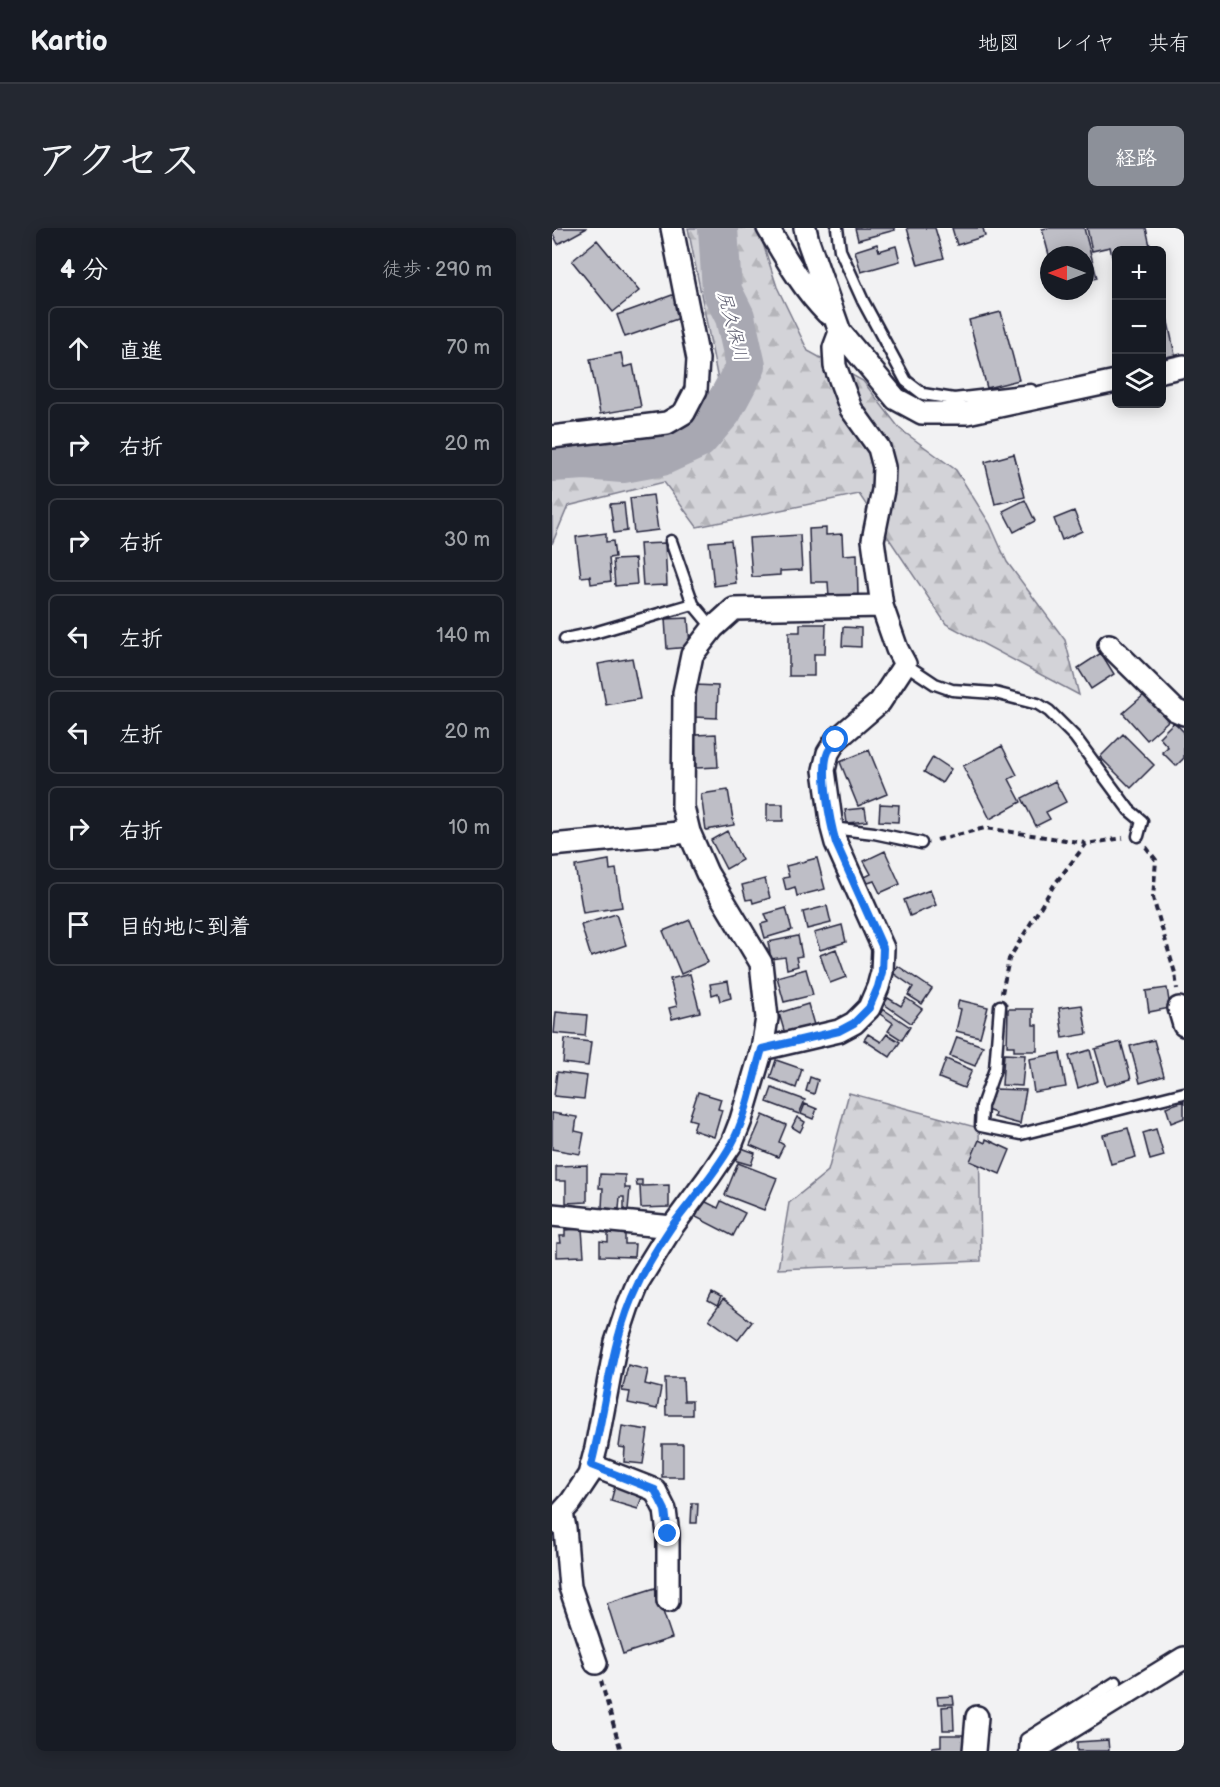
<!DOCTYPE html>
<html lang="ja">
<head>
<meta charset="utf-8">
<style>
  :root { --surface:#171b24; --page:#242831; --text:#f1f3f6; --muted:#9ea1a6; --line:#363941; --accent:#8c9099 }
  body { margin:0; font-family:"Balsamiq Sans","Klee One",sans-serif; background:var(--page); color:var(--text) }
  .controls { position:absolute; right:18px; top:18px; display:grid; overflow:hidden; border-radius:9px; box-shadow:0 3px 15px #0003 }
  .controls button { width:54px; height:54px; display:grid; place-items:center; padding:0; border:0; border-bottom:2px solid var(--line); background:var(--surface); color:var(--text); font:30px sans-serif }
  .compass { position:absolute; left:488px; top:18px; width:54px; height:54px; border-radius:50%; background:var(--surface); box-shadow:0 3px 15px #0003; rotate:270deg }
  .stop { position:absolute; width:18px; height:18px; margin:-14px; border:4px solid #1a73e8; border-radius:50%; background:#fff }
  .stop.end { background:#1a73e8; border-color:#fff; box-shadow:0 2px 6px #0008 }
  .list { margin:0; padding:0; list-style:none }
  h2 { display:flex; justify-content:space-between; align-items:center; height:78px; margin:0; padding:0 24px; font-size:26px }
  h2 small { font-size:20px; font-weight:400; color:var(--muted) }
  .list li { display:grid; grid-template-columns:39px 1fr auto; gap:18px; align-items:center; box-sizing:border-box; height:84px; margin:0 12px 12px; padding:0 12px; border:2px solid var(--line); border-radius:9px }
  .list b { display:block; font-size:22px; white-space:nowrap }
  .list em { font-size:20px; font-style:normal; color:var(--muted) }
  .icon { flex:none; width:33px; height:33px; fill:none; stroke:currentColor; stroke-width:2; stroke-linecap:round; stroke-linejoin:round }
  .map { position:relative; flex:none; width:632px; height:1523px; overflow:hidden; border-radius:9px }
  header { display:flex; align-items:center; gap:36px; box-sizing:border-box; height:84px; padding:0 30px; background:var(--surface); border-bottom:2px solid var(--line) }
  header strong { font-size:28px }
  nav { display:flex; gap:33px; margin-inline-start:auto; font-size:21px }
  .intro { display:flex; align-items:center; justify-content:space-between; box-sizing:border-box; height:144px; padding:0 36px }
  h1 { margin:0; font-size:42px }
  .button { padding:15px 27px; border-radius:9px; background:var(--accent); color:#fff; font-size:21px; font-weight:700 }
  main { display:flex; gap:36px; padding:0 36px }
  aside { flex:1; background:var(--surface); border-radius:9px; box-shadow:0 3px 15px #0003 }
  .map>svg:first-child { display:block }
  .forest { fill:url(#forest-firs); stroke:#7a7a8a; stroke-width:1.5 }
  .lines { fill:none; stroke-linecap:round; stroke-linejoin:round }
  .river { stroke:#a8a8b2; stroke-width:40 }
  .building { fill:#bebec6; stroke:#22223b; stroke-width:1.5 }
  .lane-casing { stroke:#22223b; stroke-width:15 }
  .street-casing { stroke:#22223b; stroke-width:26 }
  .path { stroke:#22223b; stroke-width:4; stroke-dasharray:6 4.5; stroke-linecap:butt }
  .lane { stroke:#fff; stroke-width:10 }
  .street { stroke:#fff; stroke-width:21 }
  .route { stroke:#1a73e8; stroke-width:8 }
  .labels { text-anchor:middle; stroke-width:4.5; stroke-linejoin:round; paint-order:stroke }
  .water-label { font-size:18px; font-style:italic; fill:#58586b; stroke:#fff }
</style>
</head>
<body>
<header>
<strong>Kartio</strong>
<nav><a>地図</a><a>レイヤ</a><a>共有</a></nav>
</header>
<div class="intro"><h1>アクセス</h1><a class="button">経路</a></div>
<main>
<aside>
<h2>4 分<small>徒歩 · 290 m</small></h2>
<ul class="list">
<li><svg class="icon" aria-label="ahead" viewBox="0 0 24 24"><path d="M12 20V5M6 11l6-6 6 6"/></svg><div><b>直進</b></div><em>70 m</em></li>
<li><svg class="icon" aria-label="right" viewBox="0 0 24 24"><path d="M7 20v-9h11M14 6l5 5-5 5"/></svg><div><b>右折</b></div><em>20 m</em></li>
<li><svg class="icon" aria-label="right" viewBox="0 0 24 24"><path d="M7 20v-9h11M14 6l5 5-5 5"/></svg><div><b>右折</b></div><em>30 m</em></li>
<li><svg class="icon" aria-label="left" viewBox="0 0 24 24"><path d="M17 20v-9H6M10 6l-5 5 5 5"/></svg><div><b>左折</b></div><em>140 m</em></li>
<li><svg class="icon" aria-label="left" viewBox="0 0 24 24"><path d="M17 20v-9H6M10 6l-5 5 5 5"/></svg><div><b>左折</b></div><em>20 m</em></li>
<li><svg class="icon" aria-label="right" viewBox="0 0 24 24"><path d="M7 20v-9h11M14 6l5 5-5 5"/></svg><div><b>右折</b></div><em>10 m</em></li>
<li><svg class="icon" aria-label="arrive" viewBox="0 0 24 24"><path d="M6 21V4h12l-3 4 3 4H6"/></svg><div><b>目的地に到着</b></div></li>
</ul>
</aside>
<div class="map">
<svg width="632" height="1523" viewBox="0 0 632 1523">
  <defs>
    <pattern id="forest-firs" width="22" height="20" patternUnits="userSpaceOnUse" patternTransform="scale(1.5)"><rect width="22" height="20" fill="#d3d3d8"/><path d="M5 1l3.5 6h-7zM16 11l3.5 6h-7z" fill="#b5b5ba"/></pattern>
  </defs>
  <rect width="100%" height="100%" fill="#f2f2f3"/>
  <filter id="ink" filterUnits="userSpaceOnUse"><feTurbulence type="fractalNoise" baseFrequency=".0167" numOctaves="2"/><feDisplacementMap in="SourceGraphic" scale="12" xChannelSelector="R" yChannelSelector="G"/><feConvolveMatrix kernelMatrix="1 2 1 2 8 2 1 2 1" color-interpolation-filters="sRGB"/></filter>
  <g filter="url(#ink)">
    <path class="forest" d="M 136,0 L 206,0 L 225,59 L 256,123 L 311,153 L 348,201 L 404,242 L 438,296 L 455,334 L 513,412 L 527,467 L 394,396 L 307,266 L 145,299 L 112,254 L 16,278 L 0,316 L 0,238 L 44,224 L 128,210 L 166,152 Z
      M 297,865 L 427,900 L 429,1033 L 226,1041 L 237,975 L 276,943 Z"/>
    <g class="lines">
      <path class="river" d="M 0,234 L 33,232 L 71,235 L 109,228 L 146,211 L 170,183 L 194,138 L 183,89 L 170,63 L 166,0"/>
    </g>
    <path class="building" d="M 0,0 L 35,0 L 6,16 L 0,4 Z
      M 303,0 L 342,0 L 343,2 L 306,12 Z
      M 355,0 L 383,0 L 392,30 L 366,37 Z
      M 400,0 L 431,0 L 433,8 L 405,17 Z
      M 495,0 L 532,0 L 545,50 L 533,53 L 533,27 L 497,27 L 490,1 Z
      M 535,0 L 594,0 L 599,22 L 564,22 L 564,46 L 558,19 L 540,23 Z
      M 45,12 L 87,63 L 61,84 L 20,33 Z
      M 325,16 L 327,23 L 344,18 L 348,33 L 309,44 L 303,23 Z
      M 123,66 L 131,89 L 73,109 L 65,87 Z
      M 610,66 L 623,127 L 610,130 Z
      M 449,84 L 467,152 L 435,160 L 417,92 Z
      M 69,125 L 72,139 L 81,137 L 89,179 L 48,186 L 38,131 Z
      M 462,226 L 473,269 L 443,276 L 433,234 Z
      M 101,267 L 106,302 L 82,305 L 78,270 Z
      M 473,272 L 483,293 L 462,304 L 451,283 Z
      M 72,275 L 75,303 L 62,305 L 58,276 Z
      M 522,283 L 530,303 L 510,312 L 502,291 Z
      M 274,300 L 274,307 L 290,306 L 291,327 L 305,326 L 306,368 L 277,369 L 276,354 L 259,354 L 257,301 Z
      M 54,305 L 54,314 L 61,313 L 63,329 L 57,330 L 59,353 L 39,356 L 38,348 L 29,349 L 24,309 Z
      M 248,307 L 250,342 L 228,343 L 228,347 L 200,349 L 197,310 Z
      M 179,312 L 184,355 L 162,358 L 157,314 Z
      M 113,315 L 115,357 L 91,358 L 88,316 Z
      M 83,331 L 85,356 L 63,358 L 61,332 Z
      M 136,390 L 138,419 L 115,421 L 113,391 Z
      M 248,396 L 274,396 L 273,426 L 262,426 L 262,448 L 237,448 L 237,404 L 248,404 Z
      M 291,399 L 309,400 L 309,419 L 290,418 Z
      M 549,425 L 562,446 L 539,461 L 526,440 Z
      M 80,430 L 88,471 L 54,477 L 46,436 Z
      M 143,457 L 166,458 L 165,490 L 142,489 Z
      M 593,466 L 616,493 L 595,512 L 571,485 Z
      M 622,494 L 632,504 L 632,530 L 624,538 L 610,524 L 616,519 L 607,509 Z
      M 164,506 L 166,539 L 144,540 L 143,507 Z
      M 571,506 L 602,537 L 579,560 L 548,529 Z
      M 450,518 L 465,547 L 457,551 L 469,574 L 438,591 L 411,538 Z
      M 317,522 L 335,566 L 306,578 L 288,534 Z
      M 381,529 L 399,541 L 390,555 L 372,544 Z
      M 503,553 L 514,574 L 494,584 L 498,591 L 484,598 L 470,570 Z
      M 176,562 L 182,597 L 154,602 L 149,566 Z
      M 215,576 L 231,576 L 231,593 L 215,593 Z
      M 328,576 L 347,577 L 346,594 L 327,593 Z
      M 313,580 L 315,593 L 295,595 L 293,582 Z
      M 175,603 L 190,632 L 174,641 L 159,612 Z
      M 333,623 L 348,656 L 328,665 L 322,653 L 316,655 L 313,649 L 319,646 L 312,633 Z
      M 265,630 L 273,661 L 245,668 L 243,659 L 234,662 L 231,650 L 237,649 L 234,638 Z
      M 57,632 L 58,642 L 64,641 L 70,679 L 31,685 L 23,638 Z
      M 213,651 L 218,670 L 201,675 L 200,671 L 194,672 L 190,657 Z
      M 378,662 L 384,677 L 358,688 L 352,672 Z
      M 275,678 L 279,695 L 255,701 L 251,684 Z
      M 234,680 L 240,702 L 213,710 L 209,696 L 216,694 L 213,686 Z
      M 64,686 L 74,717 L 39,729 L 29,697 Z
      M 138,692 L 156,734 L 129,746 L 111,703 Z
      M 290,697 L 294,714 L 268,722 L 262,705 Z
      M 246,708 L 250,728 L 244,729 L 246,738 L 235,741 L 233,729 L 219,731 L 216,714 Z
      M 284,721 L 294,749 L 278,755 L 268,727 Z
      M 346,738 L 380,761 L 370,776 L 356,767 L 361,759 L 341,745 Z
      M 254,741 L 261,767 L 232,774 L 225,749 Z
      M 138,746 L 148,784 L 120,791 L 117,780 L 125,778 L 118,751 Z
      M 176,753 L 179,770 L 168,773 L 166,765 L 160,767 L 158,756 Z
      M 615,760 L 618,780 L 597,784 L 594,763 Z
      M 336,770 L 349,778 L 354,770 L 370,781 L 359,795 L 332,776 Z
      M 407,772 L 436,779 L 428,809 L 404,803 L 409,781 L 405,780 Z
      M 256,776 L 262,797 L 233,806 L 227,785 Z
      M 530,777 L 535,806 L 511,810 L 507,780 Z
      M 331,781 L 358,799 L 350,812 L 336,803 L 341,795 L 328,786 Z
      M 456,781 L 481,781 L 481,797 L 485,797 L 485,823 L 462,823 L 462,818 L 455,818 Z
      M 4,784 L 35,787 L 33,808 L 2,805 Z
      M 316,806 L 329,814 L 335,806 L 348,814 L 338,829 L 312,812 Z
      M 405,809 L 431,818 L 423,838 L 398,828 Z
      M 13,811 L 39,814 L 36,838 L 11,835 Z
      M 602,812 L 612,848 L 588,855 L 578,818 Z
      M 569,814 L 579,851 L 554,858 L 543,821 Z
      M 538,822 L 546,853 L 526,860 L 517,828 Z
      M 508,825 L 514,859 L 482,864 L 477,831 Z
      M 452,826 L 473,827 L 470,858 L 450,857 Z
      M 394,831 L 420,842 L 412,860 L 387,850 Z
      M 224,832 L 250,841 L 244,860 L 218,850 Z
      M 5,844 L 35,848 L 32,871 L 2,868 Z
      M 258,849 L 266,852 L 262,866 L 254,863 Z
      M 220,860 L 253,872 L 247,886 L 215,874 Z
      M 442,861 L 474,862 L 468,896 L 442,889 L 443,885 L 435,882 Z
      M 146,864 L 169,871 L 166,881 L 170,882 L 162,909 L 141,902 L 144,893 L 137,891 Z
      M 632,873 L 632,890 L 619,895 L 614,879 Z
      M 253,876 L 265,881 L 261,891 L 249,886 Z
      M 0,885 L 25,889 L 23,903 L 32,905 L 28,926 L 0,921 Z
      M 211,887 L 234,897 L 227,914 L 232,917 L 226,929 L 198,917 Z
      M 245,889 L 253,894 L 248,904 L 240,899 Z
      M 576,900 L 584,929 L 559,936 L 551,907 Z
      M 604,901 L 612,928 L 598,932 L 591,905 Z
      M 434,911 L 458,922 L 448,946 L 418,933 L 427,912 L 433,915 Z
      M 187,919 L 203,925 L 199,937 L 182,932 Z
      M 186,935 L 225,950 L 212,982 L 173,967 Z
      M 35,937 L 35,974 L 14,975 L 14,953 L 4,953 L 4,938 Z
      M 48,946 L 73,947 L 73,960 L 78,960 L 76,982 L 72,982 L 72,969 L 68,969 L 67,981 L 50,980 L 51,960 L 47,960 Z
      M 84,952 L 90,952 L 90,958 L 117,957 L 117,979 L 89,980 L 88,958 L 85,958 Z
      M 152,973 L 166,980 L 169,973 L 193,985 L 181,1008 L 144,989 Z
      M 30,1001 L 32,1028 L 5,1029 L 5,1015 L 9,1015 L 8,1008 L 13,1008 L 13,1002 Z
      M 56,1001 L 73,1002 L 73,1016 L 83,1016 L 82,1029 L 48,1028 L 48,1013 L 56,1014 Z
      M 160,1065 L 169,1070 L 165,1078 L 156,1073 Z
      M 171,1072 L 200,1094 L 186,1112 L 157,1091 Z
      M 76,1137 L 96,1142 L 93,1156 L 109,1160 L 105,1181 L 76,1175 L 78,1164 L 70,1163 Z
      M 113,1150 L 131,1150 L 132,1173 L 140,1173 L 140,1187 L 114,1187 Z
      M 70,1198 L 96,1202 L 91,1236 L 72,1234 L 73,1220 L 67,1219 Z
      M 110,1216 L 131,1216 L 131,1249 L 110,1249 Z
      M 63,1258 L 91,1266 L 86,1281 L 59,1273 Z
      M 140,1275 L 146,1275 L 145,1295 L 139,1295 Z
      M 103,1360 L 120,1410 L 71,1426 L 55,1375 Z
      M 401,1468 L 402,1476 L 386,1476 L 385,1469 Z
      M 401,1478 L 402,1502 L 391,1502 L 390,1479 Z
      M 389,1507 L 411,1507 L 412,1523 L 380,1523 L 380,1519 L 389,1518 Z
      M 556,1512 L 557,1523 L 525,1523 L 525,1514 Z"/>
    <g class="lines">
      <g class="lane-casing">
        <path id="lane" d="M 285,0 L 288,22 L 311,73 L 354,153 L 371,166 L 402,171 L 479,162
          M 119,313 L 141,376 L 161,400
          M 13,411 L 42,405 L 141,376
          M 353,436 L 383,456 L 400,462 L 443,465 L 486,476 L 497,483 L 523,509 L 577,582 L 590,593 L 586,608
          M 280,600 L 322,605 L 369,615
          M 448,778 L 443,841 L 430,878 L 429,898 L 469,906 L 632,865
          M 473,1523 L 474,1511 L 564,1454"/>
      </g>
      <g class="street-casing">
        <path id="street" d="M 216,0 C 233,29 251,61 275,85
          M 253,0 L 256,13 L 288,104 L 344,171 L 370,185 L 415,185 L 564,153
          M 288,104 L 282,120 L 283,138 L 299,181 L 327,220 L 332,239 L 331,262 L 321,312 L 330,378
          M 610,143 L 632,138
          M 0,209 L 115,195 L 132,185 L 144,162 L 146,131 L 120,0
          M 557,417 L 623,482 L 632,486
          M 0,617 L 137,604
          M 627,780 L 632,797
          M 0,987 L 120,999
          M 39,1237 L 103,1262 L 113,1282 L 116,1306 L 116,1373
          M 10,1285 L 13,1300 L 18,1359 L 44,1435
          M 0,1295 L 19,1274 L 37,1247 L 44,1220 L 64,1114 L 76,1078 L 86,1054 L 120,999 L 157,949 L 180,915 L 189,892 L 210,821 L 215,790 L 209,735 L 155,645 L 137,604 L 131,579 L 132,465 L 140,427 L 161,400 L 182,381 L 330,378 L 345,421 L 353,436 L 328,474 L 284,512 L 276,525 L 272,542 L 280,600 L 284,615 L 331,720 L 330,744 L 326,759 L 317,780 L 302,795 L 287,803 L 210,821
          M 422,1523 L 425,1489
          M 481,1523 L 632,1430"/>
      </g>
      <path class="path" d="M 385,612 L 433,600 L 533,615
        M 594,619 L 604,632 L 601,670 L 623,745 L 625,761
        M 450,765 L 457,731 L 502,657 L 534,616 L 571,610
        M 49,1453 L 69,1523"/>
      <use href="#lane" class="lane"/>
      <use href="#street" class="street"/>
    </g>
  </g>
  <g class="lines" filter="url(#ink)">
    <path class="route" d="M 116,1306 L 113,1282 L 103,1262 L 39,1237 C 55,1176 58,1113 86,1056 C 95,1036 108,1016 120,998 C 140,971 163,946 179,917 C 194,891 201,850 210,821 L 287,803 L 302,795 L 317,780 L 326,759 L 330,744 L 331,720 L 284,615 C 278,594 268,543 276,524 C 278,520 282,516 284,512"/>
  </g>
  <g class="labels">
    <g class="water-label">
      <text transform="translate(181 98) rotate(75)" y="6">尻久保川</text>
    </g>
  </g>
</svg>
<div class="controls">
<button>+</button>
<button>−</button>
<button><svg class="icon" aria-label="layers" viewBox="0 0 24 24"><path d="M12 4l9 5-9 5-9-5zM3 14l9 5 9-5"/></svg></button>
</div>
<svg class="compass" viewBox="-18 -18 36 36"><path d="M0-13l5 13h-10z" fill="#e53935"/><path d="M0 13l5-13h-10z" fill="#9ea1a6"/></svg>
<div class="stop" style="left:284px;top:512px"></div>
<div class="stop end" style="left:116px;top:1306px"></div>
</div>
</main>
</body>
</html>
